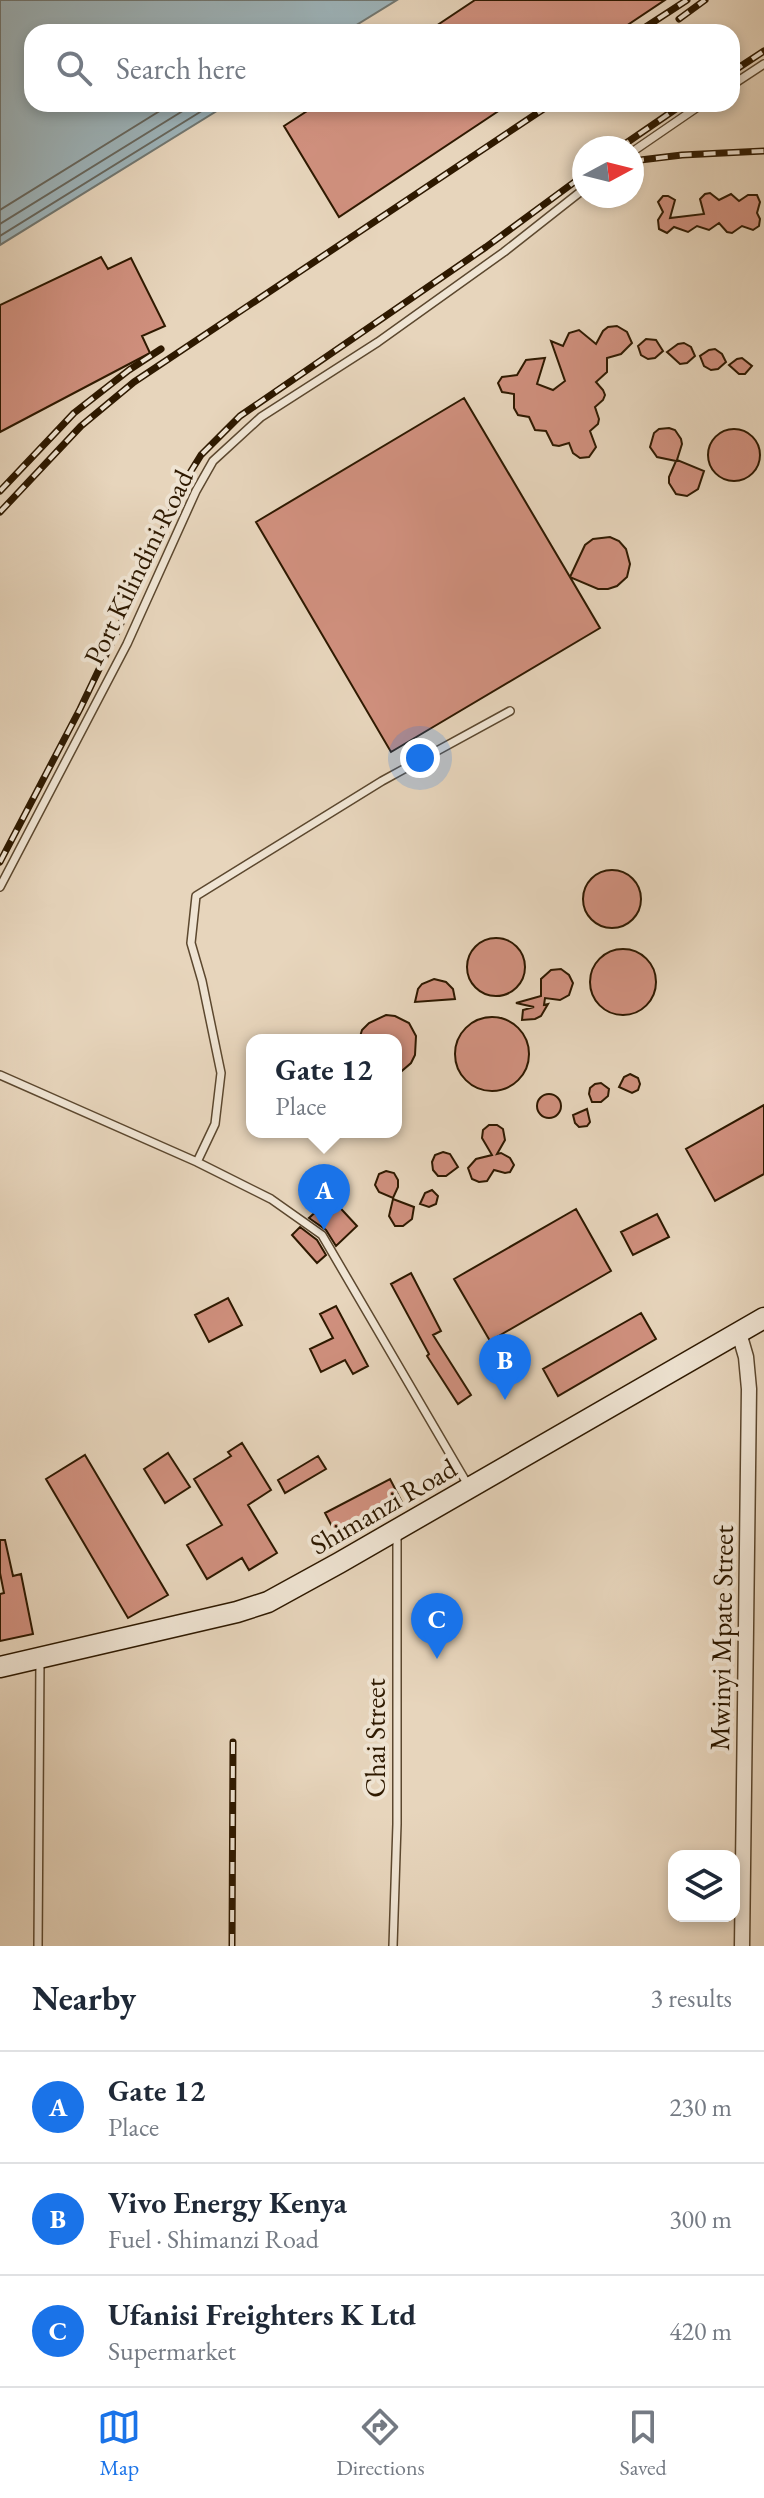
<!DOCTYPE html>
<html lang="en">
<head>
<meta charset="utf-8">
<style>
  :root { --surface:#fff; --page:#f2f2f3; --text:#1f2937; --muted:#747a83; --line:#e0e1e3; --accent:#1a73e8 }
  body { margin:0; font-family:"EB Garamond",serif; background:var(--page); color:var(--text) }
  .controls { position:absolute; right:24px; bottom:24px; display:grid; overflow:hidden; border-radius:16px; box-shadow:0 4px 12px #0003 }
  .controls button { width:72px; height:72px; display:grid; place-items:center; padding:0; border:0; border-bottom:2px solid var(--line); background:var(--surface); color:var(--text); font:40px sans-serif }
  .compass { position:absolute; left:572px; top:136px; width:72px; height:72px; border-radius:50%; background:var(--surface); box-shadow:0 4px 12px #0003; rotate:83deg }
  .you { position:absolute; left:420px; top:758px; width:28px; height:28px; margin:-20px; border:6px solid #fff; border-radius:50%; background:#1a73e8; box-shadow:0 0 0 12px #1a73e833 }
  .badge { display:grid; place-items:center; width:52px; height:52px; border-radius:50%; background:var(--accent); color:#fff; font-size:26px; font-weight:700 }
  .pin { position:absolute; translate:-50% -66px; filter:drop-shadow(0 2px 4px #0008) }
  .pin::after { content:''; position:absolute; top:42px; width:28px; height:24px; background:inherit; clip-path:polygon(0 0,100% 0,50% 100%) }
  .popup { position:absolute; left:246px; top:1034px; width:156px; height:104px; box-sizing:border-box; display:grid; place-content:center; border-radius:16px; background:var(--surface); filter:drop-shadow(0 2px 6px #0005); font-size:26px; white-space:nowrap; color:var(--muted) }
  .popup b { font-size:30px; color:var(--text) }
  .popup::after { content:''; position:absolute; left:50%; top:100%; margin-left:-16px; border:16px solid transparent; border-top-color:var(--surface) }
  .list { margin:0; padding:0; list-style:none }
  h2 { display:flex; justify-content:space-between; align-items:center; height:104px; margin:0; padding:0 32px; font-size:34px }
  h2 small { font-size:26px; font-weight:400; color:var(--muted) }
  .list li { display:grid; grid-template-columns:52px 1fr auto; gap:24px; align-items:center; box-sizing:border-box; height:112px; padding:0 32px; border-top:2px solid var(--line) }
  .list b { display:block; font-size:30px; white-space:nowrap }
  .list p { margin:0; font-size:26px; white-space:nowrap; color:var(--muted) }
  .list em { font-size:26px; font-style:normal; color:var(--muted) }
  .icon { flex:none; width:44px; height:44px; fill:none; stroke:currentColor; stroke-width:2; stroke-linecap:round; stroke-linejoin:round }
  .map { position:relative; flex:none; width:764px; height:1946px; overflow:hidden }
  .search { position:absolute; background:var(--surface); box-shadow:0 4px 12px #0003; left:24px; right:24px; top:24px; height:88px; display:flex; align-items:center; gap:20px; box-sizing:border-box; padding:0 28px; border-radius:24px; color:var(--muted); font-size:30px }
  .sheet { height:440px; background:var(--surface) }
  nav { display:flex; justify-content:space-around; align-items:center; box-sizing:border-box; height:112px; border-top:2px solid var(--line); background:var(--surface); font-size:22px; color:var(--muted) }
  nav a { display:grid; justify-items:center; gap:4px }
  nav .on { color:var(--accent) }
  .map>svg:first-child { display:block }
  .water { fill:#9db5bc; stroke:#717771; stroke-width:2 }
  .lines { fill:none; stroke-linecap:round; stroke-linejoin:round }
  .shore { stroke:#66675e; stroke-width:2 }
  .building { fill:#d0907e; stroke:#2e1900; stroke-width:2 }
  .service-casing { stroke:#5c482f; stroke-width:10 }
  .minor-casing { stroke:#5c482f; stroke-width:17 }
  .secondary-casing { stroke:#2e1900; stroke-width:23 }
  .service { stroke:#efe4d3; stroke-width:7 }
  .minor { stroke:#efe4d3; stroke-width:14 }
  .secondary { stroke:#efe4d3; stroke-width:20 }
  .rail-casing { stroke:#2e1900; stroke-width:7 }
  .rail { stroke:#efe4d3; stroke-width:4; stroke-dasharray:12; stroke-linecap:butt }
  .labels { text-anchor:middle; stroke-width:8; stroke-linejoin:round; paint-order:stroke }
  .street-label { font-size:28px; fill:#2e1900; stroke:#efe4d3 }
</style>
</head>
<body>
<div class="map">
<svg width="764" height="1946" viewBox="0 0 764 1946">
  <rect width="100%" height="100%" fill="#e7d5bc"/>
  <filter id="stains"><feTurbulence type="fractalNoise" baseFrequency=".0025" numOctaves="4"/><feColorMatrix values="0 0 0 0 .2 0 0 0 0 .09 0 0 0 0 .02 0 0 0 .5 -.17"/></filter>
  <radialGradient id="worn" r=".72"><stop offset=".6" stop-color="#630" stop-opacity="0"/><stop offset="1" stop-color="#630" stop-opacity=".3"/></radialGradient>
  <path class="water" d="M 0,0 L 397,0 L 345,32 L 32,32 L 32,104 L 228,104 L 0,245 Z"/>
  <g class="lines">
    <path class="shore" d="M 0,210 L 171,104
      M 0,224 L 194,104
      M 0,236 L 213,104"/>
  </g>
  <path class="building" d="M 475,0 L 665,0 L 617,32 L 427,32 Z
    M 318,104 L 509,104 L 339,217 L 284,126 Z
    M 710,193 L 719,200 L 731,194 L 739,201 L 748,195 L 757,195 L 760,202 L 757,213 L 760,219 L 759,226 L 753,230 L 742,226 L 732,233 L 727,232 L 719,223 L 709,230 L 697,226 L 688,232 L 674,227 L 667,233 L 659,229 L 658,220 L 663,212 L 658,202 L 663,196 L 668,196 L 675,200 L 670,218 L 704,214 L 700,199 L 705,194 Z
    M 101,257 L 108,269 L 131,258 L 165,326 L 142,336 L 150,353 L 0,432 L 0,305 Z
    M 617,326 L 627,332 L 632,343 L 621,354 L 607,358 L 607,372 L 596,382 L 603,390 L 605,395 L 603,400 L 595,407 L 599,419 L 598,424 L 590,431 L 596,447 L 589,457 L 580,458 L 573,453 L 569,443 L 559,446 L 553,445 L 546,431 L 535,430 L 529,417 L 518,415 L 514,408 L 514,394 L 502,392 L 498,383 L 502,377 L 517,375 L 526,360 L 545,358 L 537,384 L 553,390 L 565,381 L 551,341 L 563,346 L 569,333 L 579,330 L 596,344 L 603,331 L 608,327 Z
    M 646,339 L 656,340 L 663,351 L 655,358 L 648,359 L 641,355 L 638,346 Z
    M 684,343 L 691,347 L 695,356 L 687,363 L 680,364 L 667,352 L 678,344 Z
    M 715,349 L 722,354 L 726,362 L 718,369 L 711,370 L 704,366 L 700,356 L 709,350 Z
    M 742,358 L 752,366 L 745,374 L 739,374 L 729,365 L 737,359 Z
    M 464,398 L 570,577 L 585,545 L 593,539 L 610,537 L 619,541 L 626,549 L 630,564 L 627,577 L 617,586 L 608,589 L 598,589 L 570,577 L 600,628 L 391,752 L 256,522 Z
    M 669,428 L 675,430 L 681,439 L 682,444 L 677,460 L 704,471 L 698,489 L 687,496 L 676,494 L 669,483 L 669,477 L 676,461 L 657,457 L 650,447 L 654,433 L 659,429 Z
    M708 455a26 26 0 1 1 52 0a26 26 0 1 1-52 0Z
    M583 899a29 29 0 1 1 58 0a29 29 0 1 1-58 0Z
    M467 967a29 29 0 1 1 58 0a29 29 0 1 1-58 0Z
    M590 982a33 33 0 1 1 66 0a33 33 0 1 1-66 0Z
    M 561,969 L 569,975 L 573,983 L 569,995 L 560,1000 L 545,998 L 544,1005 L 548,1004 L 541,1016 L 535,1019 L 522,1020 L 523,1010 L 534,1007 L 516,1003 L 541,996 L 541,979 L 551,970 Z
    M 434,979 L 446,982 L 453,989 L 455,999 L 415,1002 L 418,989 L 422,984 Z
    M 386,1015 L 395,1016 L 409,1023 L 416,1036 L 415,1055 L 411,1063 L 396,1076 L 396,1040 L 359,1040 L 362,1030 L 369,1023 Z
    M455 1054a37 37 0 1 1 74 0a37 37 0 1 1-74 0Z
    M 630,1074 L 638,1078 L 640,1084 L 638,1090 L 632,1093 L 619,1087 L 624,1077 Z
    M 601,1083 L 609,1089 L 608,1096 L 601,1102 L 592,1102 L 589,1094 L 590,1088 L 595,1084 Z
    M537 1106a12 12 0 1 1 24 0a12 12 0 1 1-24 0Z
    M 764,1105 L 764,1174 L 715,1201 L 686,1149 Z
    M 587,1109 L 590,1122 L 587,1126 L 579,1127 L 575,1123 L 573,1115 Z
    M 489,1125 L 497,1125 L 503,1129 L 505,1140 L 497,1154 L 501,1153 L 510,1158 L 514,1165 L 510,1172 L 505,1173 L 494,1170 L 487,1181 L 479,1182 L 472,1179 L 468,1168 L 476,1159 L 492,1155 L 482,1138 L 483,1130 Z
    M 443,1152 L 450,1154 L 458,1167 L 446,1176 L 438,1176 L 433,1170 L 432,1162 L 435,1155 Z
    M 386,1171 L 394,1173 L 398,1180 L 398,1187 L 393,1198 L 379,1192 L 375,1185 L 379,1174 Z
    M 432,1190 L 438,1196 L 436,1204 L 429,1207 L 420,1204 L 425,1193 Z
    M 331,1198 L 357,1226 L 336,1246 L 326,1230 L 309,1218 Z
    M 393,1199 L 414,1207 L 412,1219 L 403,1226 L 395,1226 L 389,1216 Z
    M 576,1209 L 611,1271 L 490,1341 L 454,1279 Z
    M 657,1214 L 669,1237 L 633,1255 L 621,1232 Z
    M 300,1227 L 317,1240 L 326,1255 L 317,1263 L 292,1235 Z
    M 411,1273 L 441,1331 L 433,1335 L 471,1395 L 458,1404 L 427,1356 L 429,1354 L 391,1284 Z
    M 228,1298 L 242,1325 L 209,1342 L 195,1315 Z
    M 336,1306 L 368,1366 L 353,1374 L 345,1360 L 321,1372 L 310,1349 L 333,1338 L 320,1314 Z
    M 641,1313 L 656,1339 L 558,1396 L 543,1369 Z
    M 242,1443 L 271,1490 L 248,1505 L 277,1553 L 249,1570 L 242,1558 L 207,1579 L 187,1545 L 222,1525 L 194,1479 L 231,1456 L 228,1452 Z
    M 168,1453 L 190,1487 L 165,1503 L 144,1469 Z
    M 85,1455 L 168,1595 L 128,1618 L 46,1479 Z
    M 318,1456 L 326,1469 L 285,1493 L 278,1480 Z
    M 390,1479 L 403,1504 L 338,1538 L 325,1513 Z
    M 0,1540 L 5,1540 L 13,1576 L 21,1574 L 33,1634 L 0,1641 L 0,1594 L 4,1593 L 0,1573 Z"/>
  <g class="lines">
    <g class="service-casing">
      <path id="service" d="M 732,85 L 764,64
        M 632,152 L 702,104
        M 0,887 L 127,644 L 196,491 L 213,461 L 261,417 L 378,342 L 504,252 L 584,189
        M 0,1075 L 197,1162 L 271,1199 L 322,1235 L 468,1485
        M 197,1162 L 215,1124 L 221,1073 L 202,981 L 191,943 L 196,896 L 382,781 L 510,711
        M 38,1946 L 40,1660
        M 393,1946 L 397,1824 L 397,1532"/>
    </g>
    <g class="minor-casing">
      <path id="minor" d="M 739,1333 L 746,1357 L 749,1389 L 742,1946"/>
    </g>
    <g class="secondary-casing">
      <path id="secondary" d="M 0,1667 L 237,1612 L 268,1602 L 339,1563 L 764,1318"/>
    </g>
    <use href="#service" class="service"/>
    <use href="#minor" class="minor"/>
    <use href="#secondary" class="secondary"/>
    <g class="rail-casing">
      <path id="rail" d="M 679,19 L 705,0
        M 638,32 L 687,0
        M 732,72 L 764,51
        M 619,148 L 683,104
        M 632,161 L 682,155 L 764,151
        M 0,491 L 74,413 L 129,370 L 161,349
        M 0,512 L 81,426 L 134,382 L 551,104
        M 0,862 L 80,709 L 136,592 L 183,484 L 201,455 L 240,416 L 486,247 L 584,175
        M 232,1946 L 233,1742"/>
    </g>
    <use href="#rail" class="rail"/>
  </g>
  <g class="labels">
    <g class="street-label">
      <text transform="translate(138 567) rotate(-64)" y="10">Port Kilindini Road</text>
      <text transform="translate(383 1506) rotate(-30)" y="10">Shimanzi Road</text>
      <text transform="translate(721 1638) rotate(-89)" y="10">Mwinyi Mpate Street</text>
      <text transform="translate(375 1738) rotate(-90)" y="10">Chai Street</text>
    </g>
  </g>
  <rect width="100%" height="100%" filter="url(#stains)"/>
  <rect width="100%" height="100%" fill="url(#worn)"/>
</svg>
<div class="controls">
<button><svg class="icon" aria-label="layers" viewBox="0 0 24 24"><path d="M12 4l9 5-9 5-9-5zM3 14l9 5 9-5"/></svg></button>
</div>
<svg class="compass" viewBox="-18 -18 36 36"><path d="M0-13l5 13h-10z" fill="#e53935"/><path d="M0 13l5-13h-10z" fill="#747a83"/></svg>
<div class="you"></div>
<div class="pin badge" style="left:324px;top:1230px">A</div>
<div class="popup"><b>Gate 12</b>Place</div>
<div class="pin badge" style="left:505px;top:1400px">B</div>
<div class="pin badge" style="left:437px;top:1659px">C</div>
<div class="search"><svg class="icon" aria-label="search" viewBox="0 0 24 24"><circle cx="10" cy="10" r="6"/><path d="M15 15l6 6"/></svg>Search here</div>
</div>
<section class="sheet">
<h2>Nearby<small>3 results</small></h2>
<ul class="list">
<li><span class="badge">A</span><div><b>Gate 12</b><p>Place</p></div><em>230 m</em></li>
<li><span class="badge">B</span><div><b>Vivo Energy Kenya</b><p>Fuel · Shimanzi Road</p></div><em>300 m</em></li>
<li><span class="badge">C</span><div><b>Ufanisi Freighters K Ltd</b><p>Supermarket</p></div><em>420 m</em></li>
</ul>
</section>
<nav>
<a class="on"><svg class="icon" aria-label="map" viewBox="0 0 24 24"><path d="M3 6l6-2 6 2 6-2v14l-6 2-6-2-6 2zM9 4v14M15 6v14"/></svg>Map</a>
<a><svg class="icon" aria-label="directions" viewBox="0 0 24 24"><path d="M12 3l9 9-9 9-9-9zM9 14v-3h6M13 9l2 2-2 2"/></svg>Directions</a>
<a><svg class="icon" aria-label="saved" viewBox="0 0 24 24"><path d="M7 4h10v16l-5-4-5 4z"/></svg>Saved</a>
</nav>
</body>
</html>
